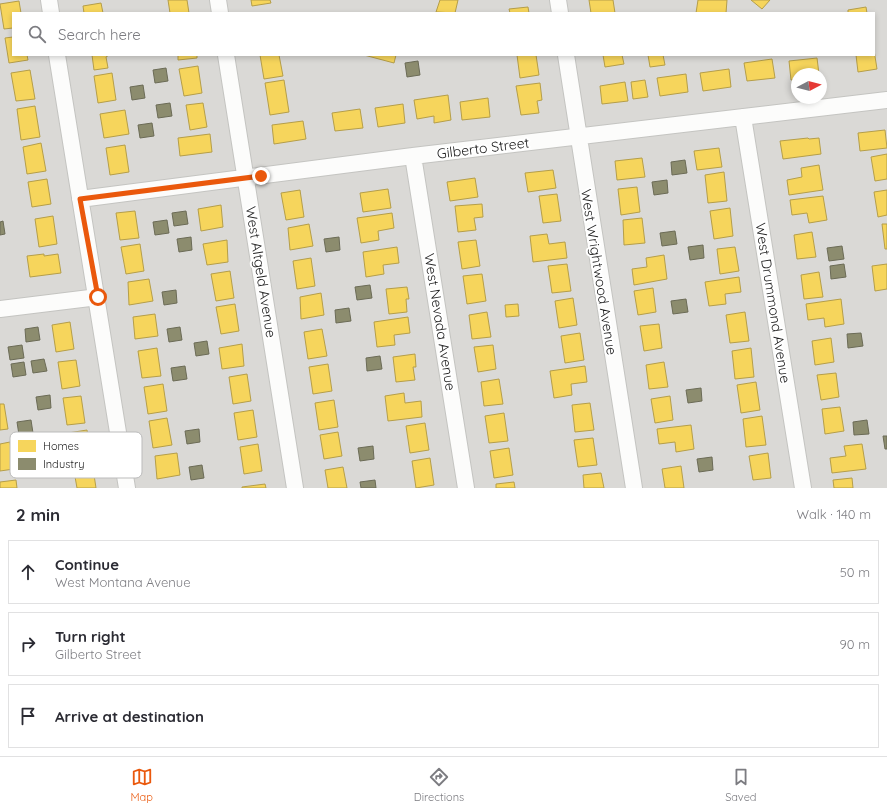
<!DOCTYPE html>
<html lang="en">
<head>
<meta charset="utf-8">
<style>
  :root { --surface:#fff; --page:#f7f7f7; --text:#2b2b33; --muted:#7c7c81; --line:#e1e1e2; --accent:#ea580c }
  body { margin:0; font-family:Quicksand,sans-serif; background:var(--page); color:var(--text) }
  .compass { position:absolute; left:791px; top:68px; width:36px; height:36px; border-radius:50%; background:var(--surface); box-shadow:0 2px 6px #0003; rotate:83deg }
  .stop { position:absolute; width:12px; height:12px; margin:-9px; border:3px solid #ea580c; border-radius:50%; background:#fff }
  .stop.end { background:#ea580c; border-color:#fff; box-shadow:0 1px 4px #0008 }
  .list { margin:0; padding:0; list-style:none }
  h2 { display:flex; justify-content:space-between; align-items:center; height:52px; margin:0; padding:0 16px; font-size:17px }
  h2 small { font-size:13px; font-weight:400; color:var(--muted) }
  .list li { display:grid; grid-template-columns:26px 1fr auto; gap:12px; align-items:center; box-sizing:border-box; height:64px; margin:0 8px 8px; padding:0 8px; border:1px solid var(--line); border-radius:0px }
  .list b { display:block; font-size:15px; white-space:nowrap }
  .list p { margin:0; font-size:13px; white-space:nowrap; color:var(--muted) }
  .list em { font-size:13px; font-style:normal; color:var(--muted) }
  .icon { flex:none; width:22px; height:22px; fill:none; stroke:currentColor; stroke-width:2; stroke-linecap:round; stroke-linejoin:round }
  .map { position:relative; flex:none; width:887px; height:488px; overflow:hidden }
  .search { position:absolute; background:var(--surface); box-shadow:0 2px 6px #0003; left:12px; right:12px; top:12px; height:44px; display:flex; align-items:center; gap:10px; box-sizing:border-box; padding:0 14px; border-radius:0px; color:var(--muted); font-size:15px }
  .sheet { height:268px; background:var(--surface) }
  nav { display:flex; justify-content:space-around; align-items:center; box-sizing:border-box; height:56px; border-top:1px solid var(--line); background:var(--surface); font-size:11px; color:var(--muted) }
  nav a { display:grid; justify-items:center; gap:2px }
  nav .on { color:var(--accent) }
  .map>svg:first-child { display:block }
  .residential { fill:#dad9d6; fill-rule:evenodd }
  .homes { fill:#f6d55c; stroke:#b59e49 }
  .industry { fill:#8c8c6e; stroke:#6b6b56 }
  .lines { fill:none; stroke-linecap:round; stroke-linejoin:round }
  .minor-casing { stroke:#c4c4c1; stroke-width:18 }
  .minor { stroke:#fcfcfb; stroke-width:16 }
  .route { stroke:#ea580c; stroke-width:5 }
  .labels { text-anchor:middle; stroke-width:4; stroke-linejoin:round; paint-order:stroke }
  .street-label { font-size:14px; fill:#1d1d1d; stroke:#fff }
  .key { fill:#fff; stroke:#bbb; stroke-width:1 }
  .key-label { font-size:11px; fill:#1d1d1d }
</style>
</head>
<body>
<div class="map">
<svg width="887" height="488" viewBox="0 0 887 488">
  <rect width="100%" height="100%" fill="#ebeae5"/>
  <path class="residential" d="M 0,0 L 887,0 L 887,488 L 0,488 ZM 13,13 L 874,13 L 874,55 L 13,55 ZM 797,74 L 821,74 L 821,98 L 797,98 Z"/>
  <path class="homes" d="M 168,0 L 187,0 L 189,13 L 170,13 Z
    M 251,0 L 270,0 L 271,3 L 252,6 Z
    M 440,0 L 458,0 L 455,13 L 436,12 Z
    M 589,0 L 613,0 L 615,13 L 591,13 Z
    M 698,0 L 727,0 L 726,13 L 696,13 Z
    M 751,0 L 770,0 L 762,9 Z
    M 19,1 L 21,13 L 13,13 L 13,28 L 4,29 L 0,4 Z
    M 101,3 L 103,13 L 84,13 L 83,6 Z
    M 528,7 L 529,13 L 510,13 L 509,9 Z
    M 866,7 L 867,13 L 848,13 L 848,10 Z
    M 13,37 L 13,55 L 27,55 L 28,60 L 9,63 L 5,38 Z
    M 874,50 L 877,69 L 858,72 L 856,55 L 874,55 Z
    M 92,55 L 109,55 L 106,57 L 108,68 L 94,70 Z
    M 178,55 L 197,55 L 197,58 L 178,60 Z
    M 260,55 L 279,55 L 283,76 L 264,79 Z
    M 364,55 L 396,55 L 394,63 Z
    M 517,55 L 536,55 L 539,75 L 520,78 Z
    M 598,55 L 622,55 L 624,64 L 605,67 L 603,55 Z
    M 648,55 L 663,55 L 665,65 L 650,67 Z
    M 817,58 L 819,74 L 797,74 L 797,79 L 791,80 L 789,61 Z
    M 772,59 L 775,78 L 747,81 L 744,63 Z
    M 198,66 L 202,93 L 184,96 L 179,69 Z
    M 729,69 L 731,87 L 703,91 L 700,73 Z
    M 30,70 L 35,99 L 16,101 L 11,73 Z
    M 112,73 L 116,100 L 98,103 L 94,76 Z
    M 686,74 L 688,92 L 660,96 L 657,78 Z
    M 284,80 L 289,112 L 270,115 L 265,83 Z
    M 645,80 L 648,97 L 633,99 L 631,82 Z
    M 625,82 L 628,101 L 602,104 L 600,86 Z
    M 540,83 L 542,100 L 537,101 L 539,113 L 521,115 L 516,86 Z
    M 448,95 L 451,120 L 434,123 L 434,116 L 417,119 L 414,100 Z
    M 488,98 L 490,117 L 462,120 L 460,102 Z
    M 203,103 L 207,127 L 190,130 L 186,105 Z
    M 403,104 L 405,123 L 378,127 L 375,108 Z
    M 35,106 L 40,137 L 21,140 L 17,109 Z
    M 360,109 L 363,128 L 335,131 L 332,113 Z
    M 125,110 L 129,134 L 104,138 L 100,114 Z
    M 303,121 L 306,139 L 274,144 L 272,125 Z
    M 885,130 L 887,148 L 860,151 L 858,133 Z
    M 210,134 L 212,152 L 180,156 L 178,138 Z
    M 808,138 L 809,139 L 819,138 L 821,154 L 783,159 L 780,141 Z
    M 41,143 L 46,171 L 27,174 L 23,147 Z
    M 125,145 L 129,172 L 110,175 L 106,148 Z
    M 719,148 L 722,167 L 697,170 L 694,151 Z
    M 887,154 L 887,179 L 875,181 L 871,157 Z
    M 642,158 L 645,177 L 617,180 L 615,161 Z
    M 819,165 L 823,190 L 789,195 L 787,180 L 802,177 L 801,168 Z
    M 553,170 L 556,188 L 528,192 L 525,173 Z
    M 724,172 L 727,201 L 708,203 L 705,175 Z
    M 475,178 L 478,197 L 450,201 L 447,182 Z
    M 47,179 L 51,204 L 32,207 L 28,182 Z
    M 637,187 L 640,212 L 621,215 L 618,189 Z
    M 388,189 L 391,208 L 363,212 L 360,193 Z
    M 300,190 L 304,217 L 286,220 L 281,193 Z
    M 887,190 L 887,215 L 878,217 L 874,192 Z
    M 557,194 L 561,221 L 543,223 L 539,196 Z
    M 823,196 L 827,220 L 809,223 L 807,213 L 792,215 L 790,200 Z
    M 482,204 L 483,217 L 474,218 L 476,230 L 458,232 L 455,206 Z
    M 221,205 L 223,227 L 201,231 L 198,209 Z
    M 730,208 L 733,236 L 714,239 L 710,211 Z
    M 135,211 L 139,238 L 120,240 L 116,213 Z
    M 392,213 L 394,228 L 378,231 L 379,240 L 361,243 L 357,218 Z
    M 53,216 L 57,244 L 39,247 L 35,219 Z
    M 642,218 L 645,243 L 624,245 L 623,220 Z
    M 309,224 L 313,246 L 290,250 L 288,228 Z
    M 882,224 L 887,224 L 887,249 L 885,249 Z
    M 812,232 L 816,257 L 797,259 L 794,235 Z
    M 547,234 L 549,244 L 565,242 L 567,258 L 533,262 L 530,236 Z
    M 227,240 L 228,262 L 207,265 L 203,244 Z
    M 476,240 L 480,266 L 462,269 L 458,242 Z
    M 140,244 L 144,271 L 126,274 L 121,247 Z
    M 397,247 L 399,263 L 383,265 L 384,274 L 366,277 L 363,252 Z
    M 735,247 L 739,271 L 720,274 L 717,249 Z
    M 44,254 L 44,256 L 58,254 L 61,273 L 30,277 L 27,256 Z
    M 664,255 L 667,279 L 634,285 L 632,269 L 647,267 L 646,258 Z
    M 311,258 L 315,286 L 297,289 L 293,261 Z
    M 567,264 L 571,291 L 552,293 L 548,266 Z
    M 887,264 L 887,289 L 875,291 L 872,266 Z
    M 230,271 L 234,298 L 216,301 L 211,274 Z
    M 819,272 L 823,297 L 804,299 L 801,275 Z
    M 482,274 L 486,301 L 467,304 L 463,276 Z
    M 739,277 L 741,292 L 725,294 L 726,304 L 709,306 L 705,282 Z
    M 149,279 L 153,301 L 129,305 L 128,282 Z
    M 407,287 L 409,299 L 406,299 L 407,312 L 389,314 L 386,289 Z
    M 653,288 L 656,312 L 638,315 L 634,291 Z
    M 321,293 L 324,315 L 301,319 L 300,297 Z
    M 573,298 L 577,325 L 559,328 L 555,301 Z
    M 841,299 L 844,324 L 825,327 L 824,318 L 808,320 L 806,304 Z
    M 235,304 L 239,331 L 221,334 L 216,307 Z
    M 518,304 L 519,316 L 506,317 L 505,305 Z
    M 487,312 L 491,337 L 472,339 L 469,315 Z
    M 745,312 L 749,341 L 730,343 L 726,315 Z
    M 155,314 L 158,336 L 135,339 L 133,317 Z
    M 408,317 L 410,333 L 394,335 L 395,345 L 377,347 L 374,322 Z
    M 70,322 L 74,349 L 56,352 L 52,325 Z
    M 659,324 L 662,348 L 644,351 L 640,326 Z
    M 322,329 L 327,356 L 308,359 L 304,332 Z
    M 580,333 L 584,360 L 565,363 L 561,336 Z
    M 831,338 L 834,362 L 815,365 L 812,341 Z
    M 242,344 L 244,366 L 222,369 L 219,348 Z
    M 493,345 L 496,369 L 478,372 L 474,347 Z
    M 157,348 L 161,376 L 142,378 L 138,351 Z
    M 751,348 L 754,377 L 735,379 L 732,351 Z
    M 415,354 L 416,367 L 413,367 L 415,380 L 396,382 L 393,357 Z
    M 76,360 L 80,386 L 62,389 L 58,362 Z
    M 664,362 L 668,387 L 649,389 L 646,365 Z
    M 328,364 L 332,391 L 313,394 L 309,367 Z
    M 585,366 L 587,382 L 571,384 L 572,395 L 554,398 L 550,371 Z
    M 836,373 L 839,397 L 821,400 L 817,375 Z
    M 247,374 L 251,401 L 233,404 L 229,377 Z
    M 499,379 L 503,404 L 484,406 L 481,382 Z
    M 756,382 L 760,410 L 741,413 L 737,385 Z
    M 163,384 L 167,411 L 148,414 L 144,387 Z
    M 404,393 L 405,403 L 421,401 L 422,417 L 388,421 L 385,396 Z
    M 81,396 L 85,423 L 67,425 L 63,398 Z
    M 670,396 L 673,420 L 655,423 L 651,399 Z
    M 334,400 L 338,427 L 319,430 L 315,403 Z
    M 590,403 L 594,430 L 575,432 L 572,405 Z
    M 0,404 L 4,404 L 8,429 L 0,430 Z
    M 840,407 L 844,431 L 825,434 L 822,409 Z
    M 253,410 L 257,437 L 238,440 L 234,413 Z
    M 504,413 L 508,441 L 489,443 L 485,416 Z
    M 762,416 L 766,445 L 746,447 L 743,419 Z
    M 167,418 L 172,445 L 153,448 L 149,421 Z
    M 425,423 L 429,450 L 410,453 L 406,426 Z
    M 691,425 L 694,449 L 676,452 L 675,442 L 659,444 L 657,429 Z
    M 87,430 L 91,457 L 73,460 L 68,433 Z
    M 338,432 L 342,456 L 324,459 L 320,435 Z
    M 593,438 L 597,465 L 578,467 L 574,440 Z
    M 10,442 L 14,469 L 0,471 L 0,444 Z
    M 258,444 L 262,471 L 244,474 L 240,447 Z
    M 862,444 L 866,469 L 832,473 L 830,458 L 846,456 L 844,446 Z
    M 509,448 L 513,475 L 494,478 L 490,451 Z
    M 177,453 L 180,475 L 157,479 L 155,456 Z
    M 768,453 L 771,478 L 753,480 L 749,456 Z
    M 430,458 L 434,485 L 416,488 L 412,461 Z
    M 681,466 L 684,488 L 665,488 L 662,469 Z
    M 343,467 L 347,488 L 328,488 L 325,470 Z
    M 93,468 L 96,488 L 77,488 L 74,471 Z
    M 601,473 L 604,488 L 584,488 L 583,475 Z
    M 852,478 L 853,488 L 834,488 L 833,480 Z
    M 16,480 L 17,488 L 0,488 L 0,482 Z
    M 514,482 L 515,488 L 496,488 L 496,484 Z
    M 265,484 L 266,488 L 242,488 L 242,487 Z"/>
  <path class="industry" d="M 418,61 L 420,75 L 407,77 L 405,63 Z
    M 166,68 L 168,81 L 155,83 L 153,70 Z
    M 143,85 L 145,98 L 132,100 L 130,87 Z
    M 170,103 L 172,116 L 158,118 L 156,105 Z
    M 152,123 L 154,136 L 140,138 L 138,125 Z
    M 685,160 L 687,173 L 672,175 L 671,162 Z
    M 667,180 L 668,193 L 654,195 L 652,182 Z
    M 186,211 L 188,224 L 174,226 L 172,213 Z
    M 167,220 L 169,233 L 155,235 L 153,222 Z
    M 3,221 L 5,234 L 0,235 L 0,222 Z
    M 675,231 L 677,244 L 662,246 L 660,233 Z
    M 191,237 L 192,250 L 179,252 L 177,239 Z
    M 339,237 L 340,250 L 326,252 L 324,239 Z
    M 703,245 L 704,258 L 690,260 L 688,247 Z
    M 842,246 L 844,259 L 829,261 L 827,248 Z
    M 844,264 L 846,277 L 831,279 L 830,266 Z
    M 370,285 L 372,298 L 357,300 L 355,287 Z
    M 176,290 L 177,303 L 164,305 L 162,292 Z
    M 686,299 L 688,312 L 673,314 L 671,301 Z
    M 349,308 L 351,321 L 336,323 L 335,310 Z
    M 38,327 L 40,340 L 26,342 L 25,329 Z
    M 180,327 L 182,340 L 169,342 L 167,329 Z
    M 861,333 L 863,346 L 848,348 L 847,334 Z
    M 207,341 L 209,354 L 196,356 L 194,343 Z
    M 22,345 L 24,358 L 10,360 L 8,347 Z
    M 380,356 L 382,369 L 367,371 L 366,358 Z
    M 44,359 L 47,371 L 33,373 L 31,361 Z
    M 24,362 L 26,375 L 13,377 L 11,364 Z
    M 185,366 L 187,379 L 173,381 L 171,368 Z
    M 701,388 L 702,401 L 688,403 L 686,390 Z
    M 50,395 L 51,408 L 38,410 L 36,397 Z
    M 31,420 L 33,433 L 19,435 L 17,422 Z
    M 867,420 L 869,434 L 854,435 L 853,422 Z
    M 199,429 L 200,442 L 187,444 L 185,431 Z
    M 883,436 L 887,436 L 887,449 L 885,449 Z
    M 373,446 L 374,459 L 360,461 L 358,448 Z
    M 712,457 L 713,470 L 699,472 L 697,459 Z
    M 202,465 L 204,478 L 191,480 L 189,467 Z
    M 375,480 L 376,488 L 361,488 L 360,482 Z"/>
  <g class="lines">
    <g class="minor-casing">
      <path id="minor" d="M 49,0 L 51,13
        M 218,0 L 220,13
        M 558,0 L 560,13
        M 57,55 L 127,488
        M 226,55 L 295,488
        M 566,55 L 634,488
        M 743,117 L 803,488
        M 413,156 L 466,488
        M 80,199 L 413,156 L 887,100
        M 0,309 L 98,297"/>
    </g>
    <use href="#minor" class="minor"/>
  </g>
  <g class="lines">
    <path class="route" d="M 98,297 L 80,199 L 261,176"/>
  </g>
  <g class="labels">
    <g class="street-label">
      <text transform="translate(483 148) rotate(-7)" y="5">Gilberto Street</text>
      <text transform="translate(261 272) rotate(81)" y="5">West Altgeld Avenue</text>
      <text transform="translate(599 272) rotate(81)" y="5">West Wrightwood Avenue</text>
      <text transform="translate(773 303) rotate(81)" y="5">West Drummond Avenue</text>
      <text transform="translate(440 322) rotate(81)" y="5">West Nevada Avenue</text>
    </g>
  </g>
  <rect x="10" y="432" width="132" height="46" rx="6" class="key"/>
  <rect x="18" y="440" width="18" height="12" fill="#f6d55c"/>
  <rect x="18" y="458" width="18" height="12" fill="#8c8c6e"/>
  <g class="key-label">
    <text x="43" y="450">Homes</text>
    <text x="43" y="468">Industry</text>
  </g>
</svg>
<svg class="compass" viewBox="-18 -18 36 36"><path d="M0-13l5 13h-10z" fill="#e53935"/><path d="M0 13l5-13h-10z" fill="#7c7c81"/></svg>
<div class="stop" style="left:98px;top:297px"></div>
<div class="stop end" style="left:261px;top:176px"></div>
<div class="search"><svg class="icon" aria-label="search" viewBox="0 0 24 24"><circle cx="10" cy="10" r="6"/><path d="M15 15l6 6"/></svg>Search here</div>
</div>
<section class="sheet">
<h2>2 min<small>Walk · 140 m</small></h2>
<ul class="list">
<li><svg class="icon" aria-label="ahead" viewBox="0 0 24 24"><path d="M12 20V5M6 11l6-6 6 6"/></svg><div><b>Continue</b><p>West Montana Avenue</p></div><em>50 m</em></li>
<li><svg class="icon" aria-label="right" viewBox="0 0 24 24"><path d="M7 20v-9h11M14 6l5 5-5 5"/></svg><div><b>Turn right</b><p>Gilberto Street</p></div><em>90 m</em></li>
<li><svg class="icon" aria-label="arrive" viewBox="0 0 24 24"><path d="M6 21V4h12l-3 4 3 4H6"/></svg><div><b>Arrive at destination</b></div></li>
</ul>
</section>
<nav>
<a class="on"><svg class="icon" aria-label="map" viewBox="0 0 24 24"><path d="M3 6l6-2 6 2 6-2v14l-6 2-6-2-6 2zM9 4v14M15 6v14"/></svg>Map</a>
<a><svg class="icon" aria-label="directions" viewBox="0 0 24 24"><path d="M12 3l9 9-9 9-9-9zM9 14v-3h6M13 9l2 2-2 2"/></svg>Directions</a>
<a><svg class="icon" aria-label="saved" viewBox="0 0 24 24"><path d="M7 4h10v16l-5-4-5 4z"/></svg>Saved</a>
</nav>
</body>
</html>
